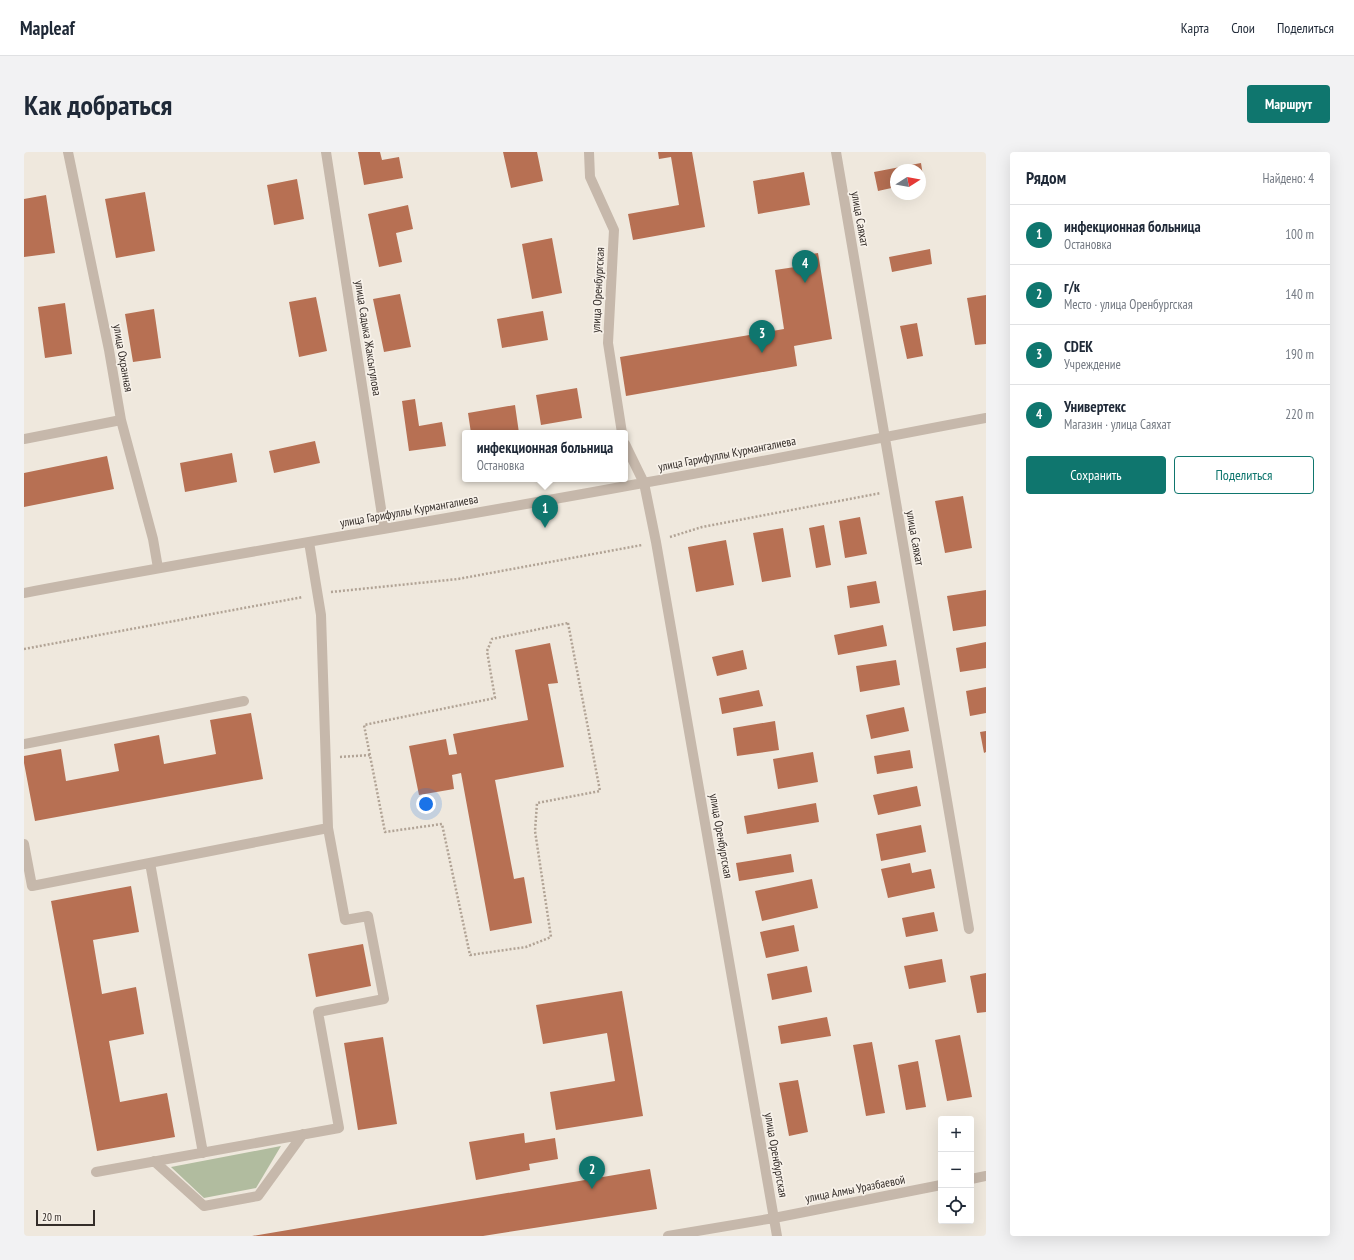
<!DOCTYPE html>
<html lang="ru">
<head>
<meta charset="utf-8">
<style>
  :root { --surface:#fff; --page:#f2f2f3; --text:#1f2937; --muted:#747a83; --line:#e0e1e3; --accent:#0f766e }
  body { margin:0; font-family:"PT Sans Narrow",sans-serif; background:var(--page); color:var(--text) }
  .controls { position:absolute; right:12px; bottom:12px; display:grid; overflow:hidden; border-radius:4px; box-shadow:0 4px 16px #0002 }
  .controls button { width:36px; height:36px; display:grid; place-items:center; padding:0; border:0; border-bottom:1px solid var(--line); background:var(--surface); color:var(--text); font:20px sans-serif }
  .compass { position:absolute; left:866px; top:12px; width:36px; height:36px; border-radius:50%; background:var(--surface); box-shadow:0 4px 16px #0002; rotate:79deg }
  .scale { position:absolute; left:12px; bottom:10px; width:59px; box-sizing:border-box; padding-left:4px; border:2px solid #342d29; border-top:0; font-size:11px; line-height:14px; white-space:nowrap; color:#342d29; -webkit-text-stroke:3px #f7f1e9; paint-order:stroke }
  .you { position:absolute; left:402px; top:652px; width:14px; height:14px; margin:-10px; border:3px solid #fff; border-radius:50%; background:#1a73e8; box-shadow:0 0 0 6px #1a73e833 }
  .badge { display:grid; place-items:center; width:26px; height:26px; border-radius:50%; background:var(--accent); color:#fff; font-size:13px; font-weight:700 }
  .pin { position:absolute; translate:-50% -33px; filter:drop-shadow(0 1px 2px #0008) }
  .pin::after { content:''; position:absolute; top:21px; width:14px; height:12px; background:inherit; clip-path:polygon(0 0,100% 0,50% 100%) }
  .popup { position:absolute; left:438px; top:278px; width:166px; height:52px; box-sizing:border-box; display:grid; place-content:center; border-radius:4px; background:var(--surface); filter:drop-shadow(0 1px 3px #0005); font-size:13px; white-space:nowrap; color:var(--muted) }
  .popup b { font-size:15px; color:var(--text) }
  .popup::after { content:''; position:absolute; left:50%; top:100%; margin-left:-8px; border:8px solid transparent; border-top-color:var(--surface) }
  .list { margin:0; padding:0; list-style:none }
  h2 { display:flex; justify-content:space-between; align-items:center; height:52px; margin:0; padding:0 16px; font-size:17px }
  h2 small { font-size:13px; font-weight:400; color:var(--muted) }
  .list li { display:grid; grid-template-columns:26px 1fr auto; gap:12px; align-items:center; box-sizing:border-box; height:60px; padding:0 16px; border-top:1px solid var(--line) }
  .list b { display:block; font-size:15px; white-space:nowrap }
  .list p { margin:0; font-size:13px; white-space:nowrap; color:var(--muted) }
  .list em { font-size:13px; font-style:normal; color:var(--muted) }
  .actions { display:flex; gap:8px; padding:12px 16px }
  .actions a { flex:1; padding:9px 0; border:1px solid var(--accent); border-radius:4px; text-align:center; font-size:14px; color:var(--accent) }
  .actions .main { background:var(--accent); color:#fff }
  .icon { flex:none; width:22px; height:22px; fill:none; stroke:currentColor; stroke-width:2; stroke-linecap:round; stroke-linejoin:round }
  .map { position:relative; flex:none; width:962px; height:1084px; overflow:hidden; border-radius:4px }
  header { display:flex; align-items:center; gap:24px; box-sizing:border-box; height:56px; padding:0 20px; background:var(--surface); border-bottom:1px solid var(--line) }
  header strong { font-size:19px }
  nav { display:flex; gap:22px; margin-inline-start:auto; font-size:14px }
  .intro { display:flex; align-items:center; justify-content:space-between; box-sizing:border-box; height:96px; padding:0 24px }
  h1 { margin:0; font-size:28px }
  .button { padding:10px 18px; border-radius:4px; background:var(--accent); color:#fff; font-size:14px; font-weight:700 }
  main { display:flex; gap:24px; padding:0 24px }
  aside { flex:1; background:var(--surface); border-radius:4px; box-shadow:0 4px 16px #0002 }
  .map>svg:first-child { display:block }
  .green { fill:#b1bc9f }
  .building { fill:#b77053 }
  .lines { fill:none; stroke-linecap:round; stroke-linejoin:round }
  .path { stroke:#b1a395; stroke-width:2.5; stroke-dasharray:2 2; stroke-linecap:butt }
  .minor { stroke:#c6b8ab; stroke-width:10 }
  .labels { text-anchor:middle; stroke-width:3.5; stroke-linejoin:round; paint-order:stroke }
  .street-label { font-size:12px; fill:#342d29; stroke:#f7f1e9 }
</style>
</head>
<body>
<header>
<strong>Mapleaf</strong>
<nav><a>Карта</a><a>Слои</a><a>Поделиться</a></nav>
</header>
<div class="intro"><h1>Как добраться</h1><a class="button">Маршрут</a></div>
<main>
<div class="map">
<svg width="962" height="1084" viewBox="0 0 962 1084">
  <rect width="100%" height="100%" fill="#efe8dd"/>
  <path class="green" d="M 257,994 L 232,1036 L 180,1046 L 147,1015 Z"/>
  <path class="building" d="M 334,0 L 356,0 L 358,8 L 375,5 L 379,26 L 340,33 Z
    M 479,0 L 513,0 L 519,29 L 487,36 Z
    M 634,0 L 668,0 L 681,75 L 609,88 L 604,62 L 655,53 L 647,5 L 635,7 Z
    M 897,11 L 900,30 L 896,30 L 896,18 L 872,18 L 872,35 L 854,39 L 850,20 Z
    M 780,20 L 786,53 L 734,62 L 729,29 Z
    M 273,27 L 280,67 L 250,73 L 243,33 Z
    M 121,40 L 131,99 L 92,106 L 81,47 Z
    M 22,43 L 31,101 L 0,105 L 0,47 Z
    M 384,53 L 389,77 L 372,81 L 378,110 L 355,115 L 344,62 Z
    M 528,86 L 538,141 L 508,147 L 498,92 Z
    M 906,97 L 908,112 L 868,120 L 865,105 Z
    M 794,101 L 808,187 L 770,194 L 773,214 L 602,244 L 596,205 L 760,177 L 751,118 L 771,115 L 769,105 Z
    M 376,142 L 387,195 L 360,200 L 349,147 Z
    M 962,143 L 962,192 L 951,193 L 943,146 Z
    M 292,145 L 303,199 L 275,205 L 265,150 Z
    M 41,151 L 48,202 L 21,206 L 14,155 Z
    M 130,157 L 137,206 L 109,210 L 101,162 Z
    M 519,159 L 524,188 L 478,196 L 473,167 Z
    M 893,171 L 899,204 L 883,207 L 876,174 Z
    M 553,236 L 558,266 L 517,273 L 512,243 Z
    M 391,247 L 395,274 L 418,270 L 422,294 L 385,299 L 378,249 Z
    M 491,253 L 495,281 L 447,281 L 444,261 Z
    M 291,289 L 296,311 L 250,321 L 245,299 Z
    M 208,301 L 213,330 L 161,340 L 156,311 Z
    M 83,304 L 90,337 L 0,355 L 0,321 Z
    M 939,344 L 948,396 L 921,401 L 911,349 Z
    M 836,365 L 843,402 L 821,406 L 815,369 Z
    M 800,373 L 807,413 L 792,416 L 785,376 Z
    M 759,376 L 767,425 L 738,430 L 729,381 Z
    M 702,388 L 710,433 L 672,440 L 664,395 Z
    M 852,429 L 856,451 L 826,456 L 823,434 Z
    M 962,438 L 962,474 L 929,479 L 923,444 Z
    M 859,473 L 863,494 L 814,503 L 810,483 Z
    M 962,490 L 962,516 L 936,520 L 932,496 Z
    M 526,491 L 534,531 L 524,532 L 540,615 L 471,628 L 490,727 L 500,725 L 508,771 L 466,779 L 437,621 L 428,623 L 430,637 L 395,643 L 385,594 L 422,587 L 425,603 L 433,602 L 429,582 L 504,568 L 491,498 Z
    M 719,498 L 723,517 L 693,524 L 688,505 Z
    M 872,508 L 876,533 L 836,540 L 832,514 Z
    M 962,535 L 962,561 L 946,564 L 942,539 Z
    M 735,538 L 739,554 L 698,562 L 695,546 Z
    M 880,555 L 885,579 L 847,587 L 842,563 Z
    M 227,561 L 239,627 L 11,669 L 0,611 L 0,604 L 37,597 L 42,629 L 95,619 L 90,592 L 135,583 L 140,612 L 192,602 L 186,568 Z
    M 751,569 L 755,598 L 713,604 L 709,576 Z
    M 962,579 L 962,600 L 960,601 L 956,580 Z
    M 886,598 L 889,616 L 853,622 L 850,604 Z
    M 789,600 L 794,630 L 754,637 L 749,607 Z
    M 893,634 L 897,654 L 854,663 L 849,643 Z
    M 792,651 L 795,670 L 723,682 L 720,664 Z
    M 897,673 L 902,700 L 857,709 L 852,682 Z
    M 767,702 L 770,720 L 715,729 L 712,711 Z
    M 886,711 L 888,721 L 907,717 L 911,736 L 864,746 L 857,717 Z
    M 788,727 L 794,756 L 738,769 L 731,739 Z
    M 107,734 L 115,780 L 69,788 L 78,842 L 112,835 L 120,882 L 85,889 L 96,950 L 143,941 L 151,985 L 73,999 L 27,749 Z
    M 910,760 L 914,779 L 882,785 L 878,766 Z
    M 770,773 L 775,799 L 742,806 L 736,780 Z
    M 339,792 L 347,834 L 292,845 L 284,802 Z
    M 918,807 L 922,830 L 885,837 L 880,814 Z
    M 783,814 L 788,840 L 748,848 L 743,822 Z
    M 962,821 L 962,860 L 953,861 L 946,824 Z
    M 598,839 L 619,964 L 532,978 L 526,940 L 591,929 L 583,881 L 519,892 L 512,853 Z
    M 803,865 L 807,884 L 757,892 L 754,874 Z
    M 936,883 L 948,945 L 923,949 L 911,888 Z
    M 359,885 L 373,972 L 334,978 L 320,891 Z
    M 848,890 L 861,961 L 842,964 L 829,893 Z
    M 894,909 L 902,955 L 882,958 L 874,913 Z
    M 774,928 L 784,980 L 765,984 L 755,931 Z
    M 500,981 L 501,991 L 531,986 L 534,1007 L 505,1012 L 506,1018 L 452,1028 L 445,990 Z
    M 626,1017 L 633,1057 L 459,1084 L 228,1084 Z"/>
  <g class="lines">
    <path class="path" d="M 646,385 L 678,375 L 857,341
      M 307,440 L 434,427 L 618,393
      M 544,471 L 576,639 L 513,651 L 511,679 L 527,785 L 502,795 L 446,803 L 418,672 L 361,680 L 340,573 L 471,546 L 463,499 L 468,487 Z
      M 0,497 L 279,445
      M 316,605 L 346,603"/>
    <path class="minor" d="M 44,0 L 85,198 L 97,268 L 129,387 L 134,416
      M 302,0 L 360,376
      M 565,0 L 566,25 L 590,78 L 584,191 L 598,281
      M 812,0 L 945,777
      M 0,287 L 97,268
      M 601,292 L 620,331 L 632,390 L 753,1084
      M 0,441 C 206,402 413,369 619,331 C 734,311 848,287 962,266
      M 0,592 L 220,549
      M 0,692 L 8,734 L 304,676 L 297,463 L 285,390
      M 126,711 L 179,1001
      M 130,1009 L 180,1054 L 234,1044 L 279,982
      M 72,1020 L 315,976 L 294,860 L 360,847 L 344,764 L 321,768 L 304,676
      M 947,1027 L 962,1024
      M 644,1084 L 750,1066 L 917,1033"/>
  </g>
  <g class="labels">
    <g class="street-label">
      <text transform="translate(836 67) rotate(80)" y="4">улица Саяхат</text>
      <text transform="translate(574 138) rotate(-87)" y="4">улица Оренбургская</text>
      <text transform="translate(344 186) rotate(81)" y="4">улица Садыка Жаксыгулова</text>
      <text transform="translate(99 206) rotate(80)" y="4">улица Охранная</text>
      <text transform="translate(703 302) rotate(-11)" y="4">улица Гарифуллы Курмангалиева</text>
      <text transform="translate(385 359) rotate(-10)" y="4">улица Гарифуллы Курмангалиева</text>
      <text transform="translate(891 386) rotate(80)" y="4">улица Саяхат</text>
      <text transform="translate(697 684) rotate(80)" y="4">улица Оренбургская</text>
      <text transform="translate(752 1003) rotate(80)" y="4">улица Оренбургская</text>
      <text transform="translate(831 1037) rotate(-11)" y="4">улица Алмы Уразбаевой</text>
    </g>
  </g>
</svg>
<div class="controls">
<button>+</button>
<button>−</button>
<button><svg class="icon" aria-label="locate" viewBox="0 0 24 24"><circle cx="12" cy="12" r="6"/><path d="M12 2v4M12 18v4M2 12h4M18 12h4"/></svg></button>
</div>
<svg class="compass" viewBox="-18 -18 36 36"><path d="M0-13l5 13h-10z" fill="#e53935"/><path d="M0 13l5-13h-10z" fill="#747a83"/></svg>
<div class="scale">20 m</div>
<div class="you"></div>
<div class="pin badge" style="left:521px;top:376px">1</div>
<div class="popup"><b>инфекционная больница</b>Остановка</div>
<div class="pin badge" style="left:568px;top:1037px">2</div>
<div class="pin badge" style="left:738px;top:201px">3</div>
<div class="pin badge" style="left:781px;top:131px">4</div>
</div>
<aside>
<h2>Рядом<small>Найдено: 4</small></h2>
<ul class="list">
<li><span class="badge">1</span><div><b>инфекционная больница</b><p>Остановка</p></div><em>100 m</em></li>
<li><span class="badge">2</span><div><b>г/к</b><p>Место · улица Оренбургская</p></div><em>140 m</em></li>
<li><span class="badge">3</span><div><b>CDEK</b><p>Учреждение</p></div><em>190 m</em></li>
<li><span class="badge">4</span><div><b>Универтекс</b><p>Магазин · улица Саяхат</p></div><em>220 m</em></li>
</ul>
<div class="actions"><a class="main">Сохранить</a><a>Поделиться</a></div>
</aside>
</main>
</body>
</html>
